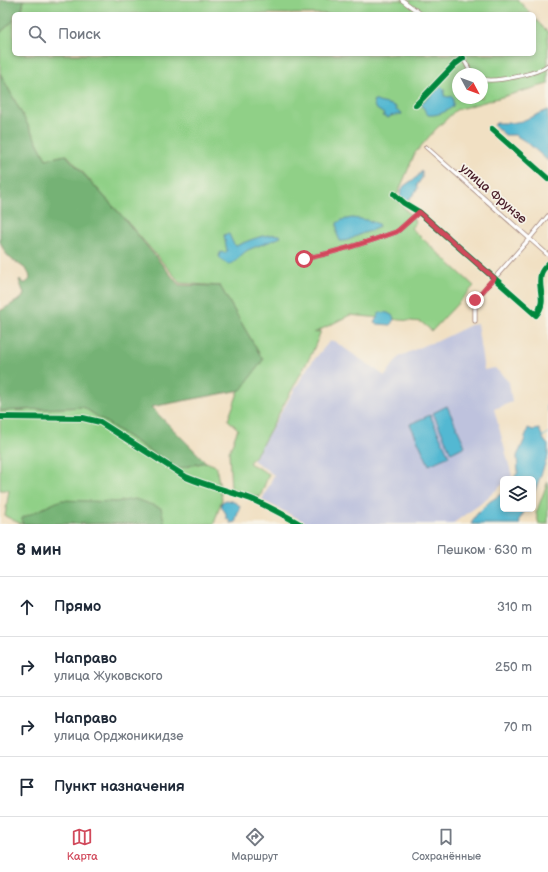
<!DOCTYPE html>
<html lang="ru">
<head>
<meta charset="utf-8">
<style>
  :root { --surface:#fff; --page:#f2f2f3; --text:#1f2937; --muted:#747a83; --line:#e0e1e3; --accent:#d1495b }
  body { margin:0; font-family:"Balsamiq Sans",sans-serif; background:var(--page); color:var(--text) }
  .controls { position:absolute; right:12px; bottom:12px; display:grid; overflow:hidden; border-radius:6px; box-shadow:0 2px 6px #0003 }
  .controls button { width:36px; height:36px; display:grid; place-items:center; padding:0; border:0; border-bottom:1px solid var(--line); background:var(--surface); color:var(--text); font:20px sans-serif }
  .compass { position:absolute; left:452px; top:68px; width:36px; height:36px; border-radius:50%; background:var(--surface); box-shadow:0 2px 6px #0003; rotate:131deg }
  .stop { position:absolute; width:12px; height:12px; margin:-9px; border:3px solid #d1495b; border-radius:50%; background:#fff }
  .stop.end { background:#d1495b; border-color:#fff; box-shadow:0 1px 4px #0008 }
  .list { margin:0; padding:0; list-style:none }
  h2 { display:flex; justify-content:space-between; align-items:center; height:52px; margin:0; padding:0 16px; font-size:17px }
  h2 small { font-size:13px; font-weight:400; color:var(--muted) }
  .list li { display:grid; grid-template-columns:26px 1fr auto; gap:12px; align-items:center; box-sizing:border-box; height:60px; padding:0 16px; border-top:1px solid var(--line) }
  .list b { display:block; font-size:15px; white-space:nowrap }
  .list p { margin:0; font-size:13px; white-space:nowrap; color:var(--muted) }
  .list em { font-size:13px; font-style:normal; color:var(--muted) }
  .icon { flex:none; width:22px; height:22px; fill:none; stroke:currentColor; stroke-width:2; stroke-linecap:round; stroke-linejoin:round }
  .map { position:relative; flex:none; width:548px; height:524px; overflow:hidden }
  .search { position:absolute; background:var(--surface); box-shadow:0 2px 6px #0003; left:12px; right:12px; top:12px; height:44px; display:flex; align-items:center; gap:10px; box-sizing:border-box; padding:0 14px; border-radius:6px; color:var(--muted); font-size:15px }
  .sheet { height:292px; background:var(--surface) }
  nav { display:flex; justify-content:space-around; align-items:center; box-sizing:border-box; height:56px; border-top:1px solid var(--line); background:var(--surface); font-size:11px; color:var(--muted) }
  nav a { display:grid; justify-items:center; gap:2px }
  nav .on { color:var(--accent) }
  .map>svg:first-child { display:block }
  .industrial { fill:#bec2dd }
  .green { fill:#90d087; stroke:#6d7859; fill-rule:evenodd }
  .forest { fill:#74b274; stroke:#5f6850 }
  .water { fill:#53b8d2; stroke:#4e6c7e }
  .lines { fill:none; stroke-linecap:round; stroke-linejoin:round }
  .stream { stroke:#53b8d2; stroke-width:1 }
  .minor-casing { stroke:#9e8077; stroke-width:5 }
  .minor { stroke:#fff; stroke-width:3.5 }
  .cycleway-casing { stroke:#f7f3e8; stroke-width:8 }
  .cycleway { stroke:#00873e; stroke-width:6 }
  .route { stroke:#d1495b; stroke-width:5 }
  .labels { text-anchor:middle; stroke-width:3.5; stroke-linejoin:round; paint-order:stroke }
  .street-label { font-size:13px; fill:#4a1f2b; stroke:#f7f3e8 }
</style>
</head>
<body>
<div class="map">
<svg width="548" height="524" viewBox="0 0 548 524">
  <rect width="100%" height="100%" fill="#f7f3e8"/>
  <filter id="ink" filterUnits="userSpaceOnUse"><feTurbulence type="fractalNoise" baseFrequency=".025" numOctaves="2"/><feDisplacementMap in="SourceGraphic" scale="8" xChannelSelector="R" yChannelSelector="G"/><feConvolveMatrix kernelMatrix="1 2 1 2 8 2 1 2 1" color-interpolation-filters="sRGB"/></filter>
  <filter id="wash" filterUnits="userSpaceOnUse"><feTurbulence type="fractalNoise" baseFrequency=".012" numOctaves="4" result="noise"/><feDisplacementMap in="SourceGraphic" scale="16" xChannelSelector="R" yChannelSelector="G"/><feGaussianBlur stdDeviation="0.9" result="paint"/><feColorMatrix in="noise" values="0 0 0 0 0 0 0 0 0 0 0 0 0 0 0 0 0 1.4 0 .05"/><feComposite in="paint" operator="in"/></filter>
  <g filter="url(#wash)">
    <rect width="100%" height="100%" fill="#f1e0c3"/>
    <path class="industrial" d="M 477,324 L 484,370 L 495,368 L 509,382 L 512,402 L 494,409 L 512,476 L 509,479 L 503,479 L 503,484 L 479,505 L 452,524 L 309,524 L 262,500 L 274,475 L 253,460 L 308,367 L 329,342 L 334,341 L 385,376 L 399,357 L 427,344 L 436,342 L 471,325 Z"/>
    <path class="green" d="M 24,0 L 518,0 L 531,14 L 21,14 Z
      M 534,18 L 548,32 L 548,84 L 456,110 L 435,130 L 415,153 L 396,198 L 416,222 L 411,228 L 474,286 L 432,331 L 421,322 L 350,315 L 314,333 L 321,331 L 312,353 L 259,450 L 249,463 L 269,474 L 260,497 L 231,490 L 229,452 L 238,429 L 228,420 L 239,390 L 263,360 L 220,286 L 179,283 L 177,279 L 122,216 L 67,155 L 46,159 L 0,73 L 0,33 L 14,20 L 14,54 L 534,54 ZM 458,74 L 482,74 L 482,98 L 458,98 Z
      M 83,407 L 177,469 L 206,462 L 216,466 L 222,499 L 214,524 L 21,524 L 5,516 L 9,490 L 0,490 L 0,411 Z
      M 548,481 L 548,524 L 539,524 L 536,513 Z"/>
    <path class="forest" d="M 0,0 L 24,0 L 21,14 L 14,14 L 14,20 L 0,33 Z
      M 0,73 L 46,159 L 66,155 L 122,216 L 179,285 L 220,286 L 263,360 L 241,390 L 151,407 L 206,462 L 177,469 L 83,407 L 0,411 L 0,311 L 22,298 L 24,294 L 19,280 L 20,279 L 23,283 L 26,283 L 30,279 C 30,267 15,264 8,256 C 4,252 2,246 0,241 Z
      M 135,499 L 161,508 L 165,524 L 22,524 L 22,518 L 61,500 L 116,502 Z"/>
    <path class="water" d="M 441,86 L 444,89 L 444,96 L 449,97 L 451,96 L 453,98 L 453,106 C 447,112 436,116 428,115 L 425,111 L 421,103 L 431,96 Z
      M 374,100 C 381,104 390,103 396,107 L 396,110 L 402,113 L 402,114 L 390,116 L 389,118 L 383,116 L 384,114 L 375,108 L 373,101 Z
      M 548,110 L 548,161 L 528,143 L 515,135 L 505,135 L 494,125 L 496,123 L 511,123 L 522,121 Z
      M 422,171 L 422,178 L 417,185 L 418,188 C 415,193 411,198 405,202 L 400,197 L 401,191 L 404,186 L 417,177 Z
      M 352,218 C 360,219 371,220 378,224 L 379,227 C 373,230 368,232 361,234 C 354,237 348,242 340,241 L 337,234 L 337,223 L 342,220 Z
      M 226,234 L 229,234 L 233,243 L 236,246 C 250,240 265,233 280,235 L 281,237 C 270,242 259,245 248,250 C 242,253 236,262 231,264 C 226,265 221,260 219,256 L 220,252 L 225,253 L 227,251 L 224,235 Z
      M 380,312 L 388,313 L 393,316 L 394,320 L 392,322 L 391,325 L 378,324 L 374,323 Z
      M 447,406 L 465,446 L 451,453 L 433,413 Z
      M 430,415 L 449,456 L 429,465 L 410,424 Z
      M 528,428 L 533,430 L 539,429 L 544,440 L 548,445 L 548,456 L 533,496 L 533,479 L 513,479 L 518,472 L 517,456 L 524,441 Z
      M 503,493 L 503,509 L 526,509 L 519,520 L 520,524 L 471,524 L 476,515 L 489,502 Z
      M 226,500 C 231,501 236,502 240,506 L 236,519 L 236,522 L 230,523 L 229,520 L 227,519 C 226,517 226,515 226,514 C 224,509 220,508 222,502 Z"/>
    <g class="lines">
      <path class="stream" d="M 548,403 L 547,408 L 548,411
        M 542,437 L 548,433"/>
    </g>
  </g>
  <g filter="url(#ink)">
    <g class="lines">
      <g class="minor-casing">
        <path id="minor" d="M 402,0 L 421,14
          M 461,54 L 469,69 L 473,74
          M 482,79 C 494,83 538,74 548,65
          M 416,105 L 455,64 L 463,58
          M 492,129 L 548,179
          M 426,147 L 548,255
          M 394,194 L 404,203 L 419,212 L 536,315 C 548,300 537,290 541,274 C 542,270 545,267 548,264
          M 304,259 C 335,252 366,243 396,232 L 399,230 L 419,212
          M 475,321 L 475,300 L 530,238 L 548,216
          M 0,417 L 83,418 L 100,422 L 186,477 C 207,486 229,491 251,499 C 268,506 284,515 300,524"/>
      </g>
      <use href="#minor" class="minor"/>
      <g class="cycleway-casing">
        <path id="cycleway" d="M 416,105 L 455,64 L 463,58
          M 492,129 L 548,179
          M 394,194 L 404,203 L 419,212 L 536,315 C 548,300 537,290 541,274 C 542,270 545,267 548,264
          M 0,417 L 83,418 L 100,422 L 186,477 C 207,486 229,491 251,499 C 268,506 284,515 300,524"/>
      </g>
      <use href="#cycleway" class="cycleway"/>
    </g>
  </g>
  <g class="lines" filter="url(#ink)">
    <path class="route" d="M 304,259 C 335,252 366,243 396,232 L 399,230 L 419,212 L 494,278 L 475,300"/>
  </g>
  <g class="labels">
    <g class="street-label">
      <text transform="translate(494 193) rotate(41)" y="5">улица Фрунзе</text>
    </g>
  </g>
</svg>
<div class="controls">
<button><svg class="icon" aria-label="layers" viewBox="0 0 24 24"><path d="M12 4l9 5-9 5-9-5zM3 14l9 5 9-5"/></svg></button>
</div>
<svg class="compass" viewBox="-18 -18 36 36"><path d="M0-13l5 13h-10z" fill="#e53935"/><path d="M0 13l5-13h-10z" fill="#747a83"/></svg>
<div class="stop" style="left:304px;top:259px"></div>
<div class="stop end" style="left:475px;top:300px"></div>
<div class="search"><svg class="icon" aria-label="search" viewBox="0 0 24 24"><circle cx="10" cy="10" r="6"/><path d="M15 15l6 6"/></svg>Поиск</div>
</div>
<section class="sheet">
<h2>8 мин<small>Пешком · 630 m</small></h2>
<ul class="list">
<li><svg class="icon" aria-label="ahead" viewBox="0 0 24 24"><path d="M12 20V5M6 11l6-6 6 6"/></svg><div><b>Прямо</b></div><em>310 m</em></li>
<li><svg class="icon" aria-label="right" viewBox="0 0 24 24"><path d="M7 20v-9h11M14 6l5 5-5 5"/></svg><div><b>Направо</b><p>улица Жуковского</p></div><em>250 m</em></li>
<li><svg class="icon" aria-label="right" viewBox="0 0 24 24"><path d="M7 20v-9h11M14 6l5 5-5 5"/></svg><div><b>Направо</b><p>улица Орджоникидзе</p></div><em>70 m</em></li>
<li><svg class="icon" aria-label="arrive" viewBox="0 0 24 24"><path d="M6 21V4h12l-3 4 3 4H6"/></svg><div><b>Пункт назначения</b></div></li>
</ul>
</section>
<nav>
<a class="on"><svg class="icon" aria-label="map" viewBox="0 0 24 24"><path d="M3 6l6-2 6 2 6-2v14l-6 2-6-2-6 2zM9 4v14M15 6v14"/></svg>Карта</a>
<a><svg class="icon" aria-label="directions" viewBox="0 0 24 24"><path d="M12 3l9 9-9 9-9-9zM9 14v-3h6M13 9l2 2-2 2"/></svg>Маршрут</a>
<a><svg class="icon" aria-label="saved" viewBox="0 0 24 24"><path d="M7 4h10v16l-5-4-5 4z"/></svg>Сохранённые</a>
</nav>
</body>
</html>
